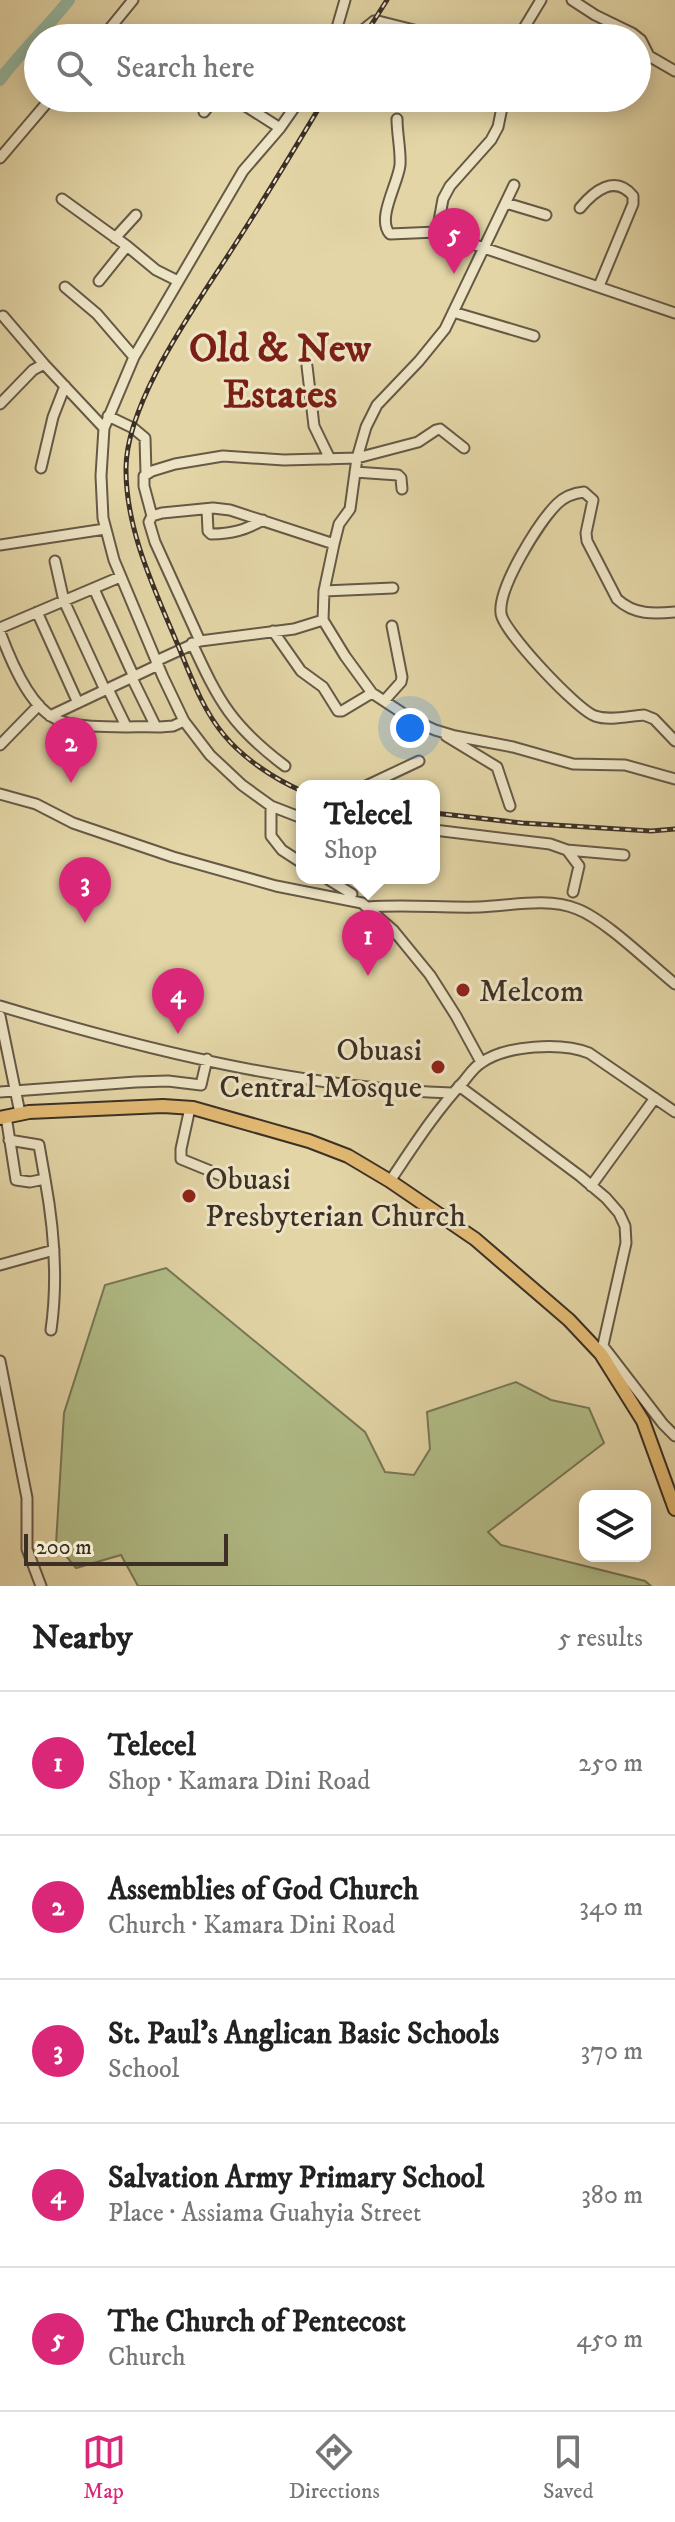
<!DOCTYPE html>
<html lang="en">
<head>
<meta charset="utf-8">
<style>
  :root { --surface:#fff; --page:#f6f6f6; --text:#222; --muted:#767676; --line:#e0e0e0; --accent:#db2777 }
  body { margin:0; font-family:"IM FELL DW Pica",serif; background:var(--page); color:var(--text) }
  .controls { position:absolute; right:24px; bottom:24px; display:grid; overflow:hidden; border-radius:16px; box-shadow:0 4px 20px #0003 }
  .controls button { width:72px; height:72px; display:grid; place-items:center; padding:0; border:0; border-bottom:2px solid var(--line); background:var(--surface); color:var(--text); font:40px sans-serif }
  .scale { position:absolute; left:24px; bottom:20px; width:204px; box-sizing:border-box; padding-left:8px; border:4px solid #3c3026; border-top:0; font-size:22px; line-height:28px; white-space:nowrap; color:#3c3026; -webkit-text-stroke:6px #ede4c5; paint-order:stroke }
  .you { position:absolute; left:410px; top:728px; width:28px; height:28px; margin:-20px; border:6px solid #fff; border-radius:50%; background:#1a73e8; box-shadow:0 0 0 12px #1a73e833 }
  .badge { display:grid; place-items:center; width:52px; height:52px; border-radius:50%; background:var(--accent); color:#fff; font-size:26px; font-weight:700 }
  .pin { position:absolute; translate:-50% -66px; filter:drop-shadow(0 2px 4px #0008) }
  .pin::after { content:''; position:absolute; top:42px; width:28px; height:24px; background:inherit; clip-path:polygon(0 0,100% 0,50% 100%) }
  .popup { position:absolute; left:296px; top:780px; width:144px; height:104px; box-sizing:border-box; display:grid; place-content:center; border-radius:16px; background:var(--surface); filter:drop-shadow(0 2px 6px #0005); font-size:26px; white-space:nowrap; color:var(--muted) }
  .popup b { font-size:30px; color:var(--text) }
  .popup::after { content:''; position:absolute; left:50%; top:100%; margin-left:-16px; border:16px solid transparent; border-top-color:var(--surface) }
  .list { margin:0; padding:0; list-style:none }
  h2 { display:flex; justify-content:space-between; align-items:center; height:104px; margin:0; padding:0 32px; font-size:34px }
  h2 small { font-size:26px; font-weight:400; color:var(--muted) }
  .list li { display:grid; grid-template-columns:52px 1fr auto; gap:24px; align-items:center; box-sizing:border-box; height:144px; padding:0 32px; border-top:2px solid var(--line) }
  .list b { display:block; font-size:30px; white-space:nowrap }
  .list p { margin:0; font-size:26px; white-space:nowrap; color:var(--muted) }
  .list em { font-size:26px; font-style:normal; color:var(--muted) }
  .icon { flex:none; width:44px; height:44px; fill:none; stroke:currentColor; stroke-width:2; stroke-linecap:round; stroke-linejoin:round }
  .map { position:relative; flex:none; width:675px; height:1586px; overflow:hidden }
  .search { position:absolute; background:var(--surface); box-shadow:0 4px 20px #0003; left:24px; right:24px; top:24px; height:88px; display:flex; align-items:center; gap:20px; box-sizing:border-box; padding:0 28px; border-radius:44px; color:var(--muted); font-size:30px }
  .sheet { height:824px; background:var(--surface) }
  nav { display:flex; justify-content:space-around; align-items:center; box-sizing:border-box; height:112px; border-top:2px solid var(--line); background:var(--surface); font-size:22px; color:var(--muted) }
  nav a { display:grid; justify-items:center; gap:4px }
  nav .on { color:var(--accent) }
  .map>svg:first-child { display:block }
  .green { fill:#b2be88; stroke:#777757; stroke-width:2 }
  .lines { fill:none; stroke-linecap:round; stroke-linejoin:round }
  .river { stroke:#96b9a2; stroke-width:12 }
  .minor-casing { stroke:#665946; stroke-width:13 }
  .major-casing { stroke:#3c3026; stroke-width:16 }
  .minor { stroke:#ede4c5; stroke-width:9 }
  .major { stroke:#e2ba73; stroke-width:12 }
  .rail-casing { stroke:#3c3026; stroke-width:5 }
  .rail { stroke:#ede4c5; stroke-width:2; stroke-dasharray:6; stroke-linecap:butt }
  .poi-dot { fill:#8f2418; stroke:#ede4c5; stroke-width:3 }
  .labels { text-anchor:middle; stroke-width:6; stroke-linejoin:round; paint-order:stroke }
  .poi-label { font-size:32px; fill:#3c3026; stroke:#ede4c5; text-anchor:start }
  .district-label { font-size:40px; font-weight:bold; fill:#7a1f14; stroke:#ede4c5 }
</style>
</head>
<body>
<div class="map">
<svg width="675" height="1586" viewBox="0 0 675 1586">
  <rect width="100%" height="100%" fill="#e3d5a6"/>
  <filter id="stains"><feTurbulence type="fractalNoise" baseFrequency=".0025" numOctaves="4"/><feColorMatrix values="0 0 0 0 .2 0 0 0 0 .09 0 0 0 0 .02 0 0 0 .5 -.17"/></filter>
  <radialGradient id="worn" r=".72"><stop offset=".6" stop-color="#630" stop-opacity="0"/><stop offset="1" stop-color="#630" stop-opacity=".3"/></radialGradient>
  <path class="green" d="M 166,1268 L 365,1432 L 385,1472 L 414,1475 L 430,1449 L 427,1412 L 516,1382 L 551,1400 L 589,1408 L 604,1443 L 488,1532 L 501,1545 L 645,1581 L 651,1586 L 138,1586 L 121,1555 L 76,1568 L 56,1544 L 64,1413 L 105,1285 Z"/>
  <g class="lines">
    <path class="river" d="M 0,80 C 21,51 47,28 69,0"/>
    <g class="minor-casing">
      <path id="minor" d="M 572,0 L 595,15 L 632,33 L 641,40 L 649,56 L 675,71
        M 102,38 L 133,0
        M 334,38 L 363,30 L 374,21 L 378,21 L 414,30 L 433,38
        M 334,38 L 345,0
        M 518,38 L 541,0
        M 233,98 L 280,128
        M 301,98 L 280,128 L 243,171 L 134,357 L 104,428 L 101,476 L 103,518 L 114,560 L 163,677 L 184,721 L 210,755 L 242,785 L 271,806 L 302,818
        M 204,112 L 215,98
        M 397,119 C 397,134 401,151 400,165 C 398,184 376,219 390,234 L 437,232 L 675,313
        M 0,158 L 51,98
        M 514,185 L 445,329 L 419,361 L 377,405 L 366,427 L 357,458 L 350,509 L 339,524 L 334,544 L 324,591 L 323,620 L 345,656 L 372,693 L 413,720 L 435,730 L 455,736 L 513,747 L 573,764 L 625,765 L 675,779
        M 62,199 L 127,246
        M 506,203 L 546,215
        M 580,208 C 594,191 615,174 633,196 L 633,204 L 599,286
        M 437,232 L 443,199 L 450,186 L 491,140 L 498,127 L 504,98
        M 115,238 L 136,215
        M 99,281 L 127,246 L 156,270 L 178,281
        M 65,287 L 97,314 L 134,357
        M 453,312 L 534,336
        M 3,316 L 44,364
        M 307,366 L 314,426 L 330,459
        M 0,404 L 33,370 L 44,364 L 104,428
        M 108,416 L 133,428 L 145,438 L 146,473
        M 41,468 L 53,417 L 65,386
        M 355,472 L 398,475 L 401,478 L 402,489
        M 207,509 L 208,531 L 211,534 C 232,534 245,530 263,520
        M 152,516 L 144,486 L 144,476 L 152,471 L 175,464 L 223,456 L 284,460 L 357,458 L 418,442 L 436,430 L 440,429 L 464,448
        M 0,545 L 105,529
        M 55,561 L 64,601 L 105,690
        M 94,589 L 134,677
        M 324,591 L 393,588
        M 37,612 L 78,703
        M 675,612 C 654,614 634,615 617,599 L 587,541 L 586,533 L 593,500 L 584,492 C 574,493 564,497 557,504 C 539,522 498,587 501,613 C 502,630 577,710 595,716 C 609,721 629,716 644,715 L 654,719 L 675,741
        M 0,628 L 120,577
        M 273,631 L 301,671 L 323,687 L 338,711 L 342,711 L 372,693
        M 0,632 C 10,659 29,706 56,719 C 77,730 134,726 160,727 L 173,726 L 184,721
        M 200,641 L 155,542 L 149,522 L 152,516 L 162,513 L 213,508 L 230,510 L 334,544
        M 192,643 C 219,702 232,726 285,766
        M 156,661 L 200,641 L 294,629 L 323,620
        M 132,678 L 156,727
        M 108,689 L 126,726
        M 384,701 L 401,682 L 402,677 L 392,626
        M 50,716 L 158,665
        M 446,736 L 497,767 L 510,806
        M 0,745 L 39,705
        M 366,786 L 419,761
        M 0,794 L 36,804 L 73,823 L 173,857 L 276,886 L 362,903 L 394,931 L 430,975 L 456,1016 L 481,1062
        M 271,806 L 271,836 L 282,850 L 302,863
        M 434,830 L 550,844 L 567,850 L 579,866 L 573,892
        M 567,850 L 624,855
        M 326,878 L 352,894
        M 368,907 C 405,904 442,908 479,907 C 510,906 547,897 577,909 C 606,920 650,964 675,984
        M 0,1006 C 146,1050 299,1088 452,1093
        M 0,1016 L 20,1113
        M 459,1086 L 580,1176 L 606,1198 L 619,1213 L 625,1226 L 626,1243 L 601,1354
        M 0,1092 L 136,1082 L 168,1081 L 201,1085 L 207,1059
        M 190,1108 L 181,1149 L 181,1159 L 235,1181
        M 6,1116 L 16,1180 L 30,1182 L 45,1179 C 54,1228 58,1281 51,1330
        M 9,1140 L 39,1145 L 45,1179
        M 390,1181 C 413,1147 435,1112 464,1081 C 469,1075 474,1067 481,1063 C 506,1045 562,1042 589,1053 L 675,1112
        M 591,1186 L 655,1098
        M 0,1265 L 54,1250
        M 603,1346 L 663,1424 L 675,1436
        M 0,1361 L 27,1498 L 27,1549 L 41,1586"/>
    </g>
    <g class="major-casing">
      <path id="major" d="M 0,1118 L 29,1112 L 163,1106 L 193,1108 L 309,1141 L 348,1156 L 390,1181 L 475,1239 L 569,1320 L 601,1354 L 643,1421 L 675,1509"/>
    </g>
    <use href="#minor" class="minor"/>
    <use href="#major" class="major"/>
    <g class="rail-casing">
      <path id="rail" d="M 363,38 L 387,0
        M 302,791 C 274,779 243,758 224,735 C 202,709 190,674 177,643 C 154,588 126,530 126,470 C 125,401 200,300 236,243 C 267,195 296,146 325,98
        M 434,813 L 522,823 L 651,831 L 675,829"/>
    </g>
    <use href="#rail" class="rail"/>
  </g>
  <g class="poi-dot">
    <circle cx="463" cy="990" r="8"/>
    <circle cx="438" cy="1067" r="8"/>
    <circle cx="189" cy="1196" r="8"/>
  </g>
  <g class="labels">
    <g class="poi-label">
      <text x="479" y="1001">Melcom</text>
      <text x="422" y="1060" text-anchor="end">Obuasi<tspan x="422" dy="37">Central Mosque</tspan></text>
      <text x="205" y="1189">Obuasi<tspan x="205" dy="37">Presbyterian Church</tspan></text>
    </g>
    <g class="district-label">
      <text x="280" y="361">Old &amp; New<tspan x="280" dy="46">Estates</tspan></text>
    </g>
  </g>
  <rect width="100%" height="100%" filter="url(#stains)"/>
  <rect width="100%" height="100%" fill="url(#worn)"/>
</svg>
<div class="controls">
<button><svg class="icon" aria-label="layers" viewBox="0 0 24 24"><path d="M12 4l9 5-9 5-9-5zM3 14l9 5 9-5"/></svg></button>
</div>
<div class="scale">200 m</div>
<div class="you"></div>
<div class="pin badge" style="left:368px;top:976px">1</div>
<div class="popup"><b>Telecel</b>Shop</div>
<div class="pin badge" style="left:71px;top:783px">2</div>
<div class="pin badge" style="left:85px;top:923px">3</div>
<div class="pin badge" style="left:178px;top:1034px">4</div>
<div class="pin badge" style="left:454px;top:274px">5</div>
<div class="search"><svg class="icon" aria-label="search" viewBox="0 0 24 24"><circle cx="10" cy="10" r="6"/><path d="M15 15l6 6"/></svg>Search here</div>
</div>
<section class="sheet">
<h2>Nearby<small>5 results</small></h2>
<ul class="list">
<li><span class="badge">1</span><div><b>Telecel</b><p>Shop · Kamara Dini Road</p></div><em>250 m</em></li>
<li><span class="badge">2</span><div><b>Assemblies of God Church</b><p>Church · Kamara Dini Road</p></div><em>340 m</em></li>
<li><span class="badge">3</span><div><b>St. Paul's Anglican Basic Schools</b><p>School</p></div><em>370 m</em></li>
<li><span class="badge">4</span><div><b>Salvation Army Primary School</b><p>Place · Assiama Guahyia Street</p></div><em>380 m</em></li>
<li><span class="badge">5</span><div><b>The Church of Pentecost</b><p>Church</p></div><em>450 m</em></li>
</ul>
</section>
<nav>
<a class="on"><svg class="icon" aria-label="map" viewBox="0 0 24 24"><path d="M3 6l6-2 6 2 6-2v14l-6 2-6-2-6 2zM9 4v14M15 6v14"/></svg>Map</a>
<a><svg class="icon" aria-label="directions" viewBox="0 0 24 24"><path d="M12 3l9 9-9 9-9-9zM9 14v-3h6M13 9l2 2-2 2"/></svg>Directions</a>
<a><svg class="icon" aria-label="saved" viewBox="0 0 24 24"><path d="M7 4h10v16l-5-4-5 4z"/></svg>Saved</a>
</nav>
</body>
</html>
